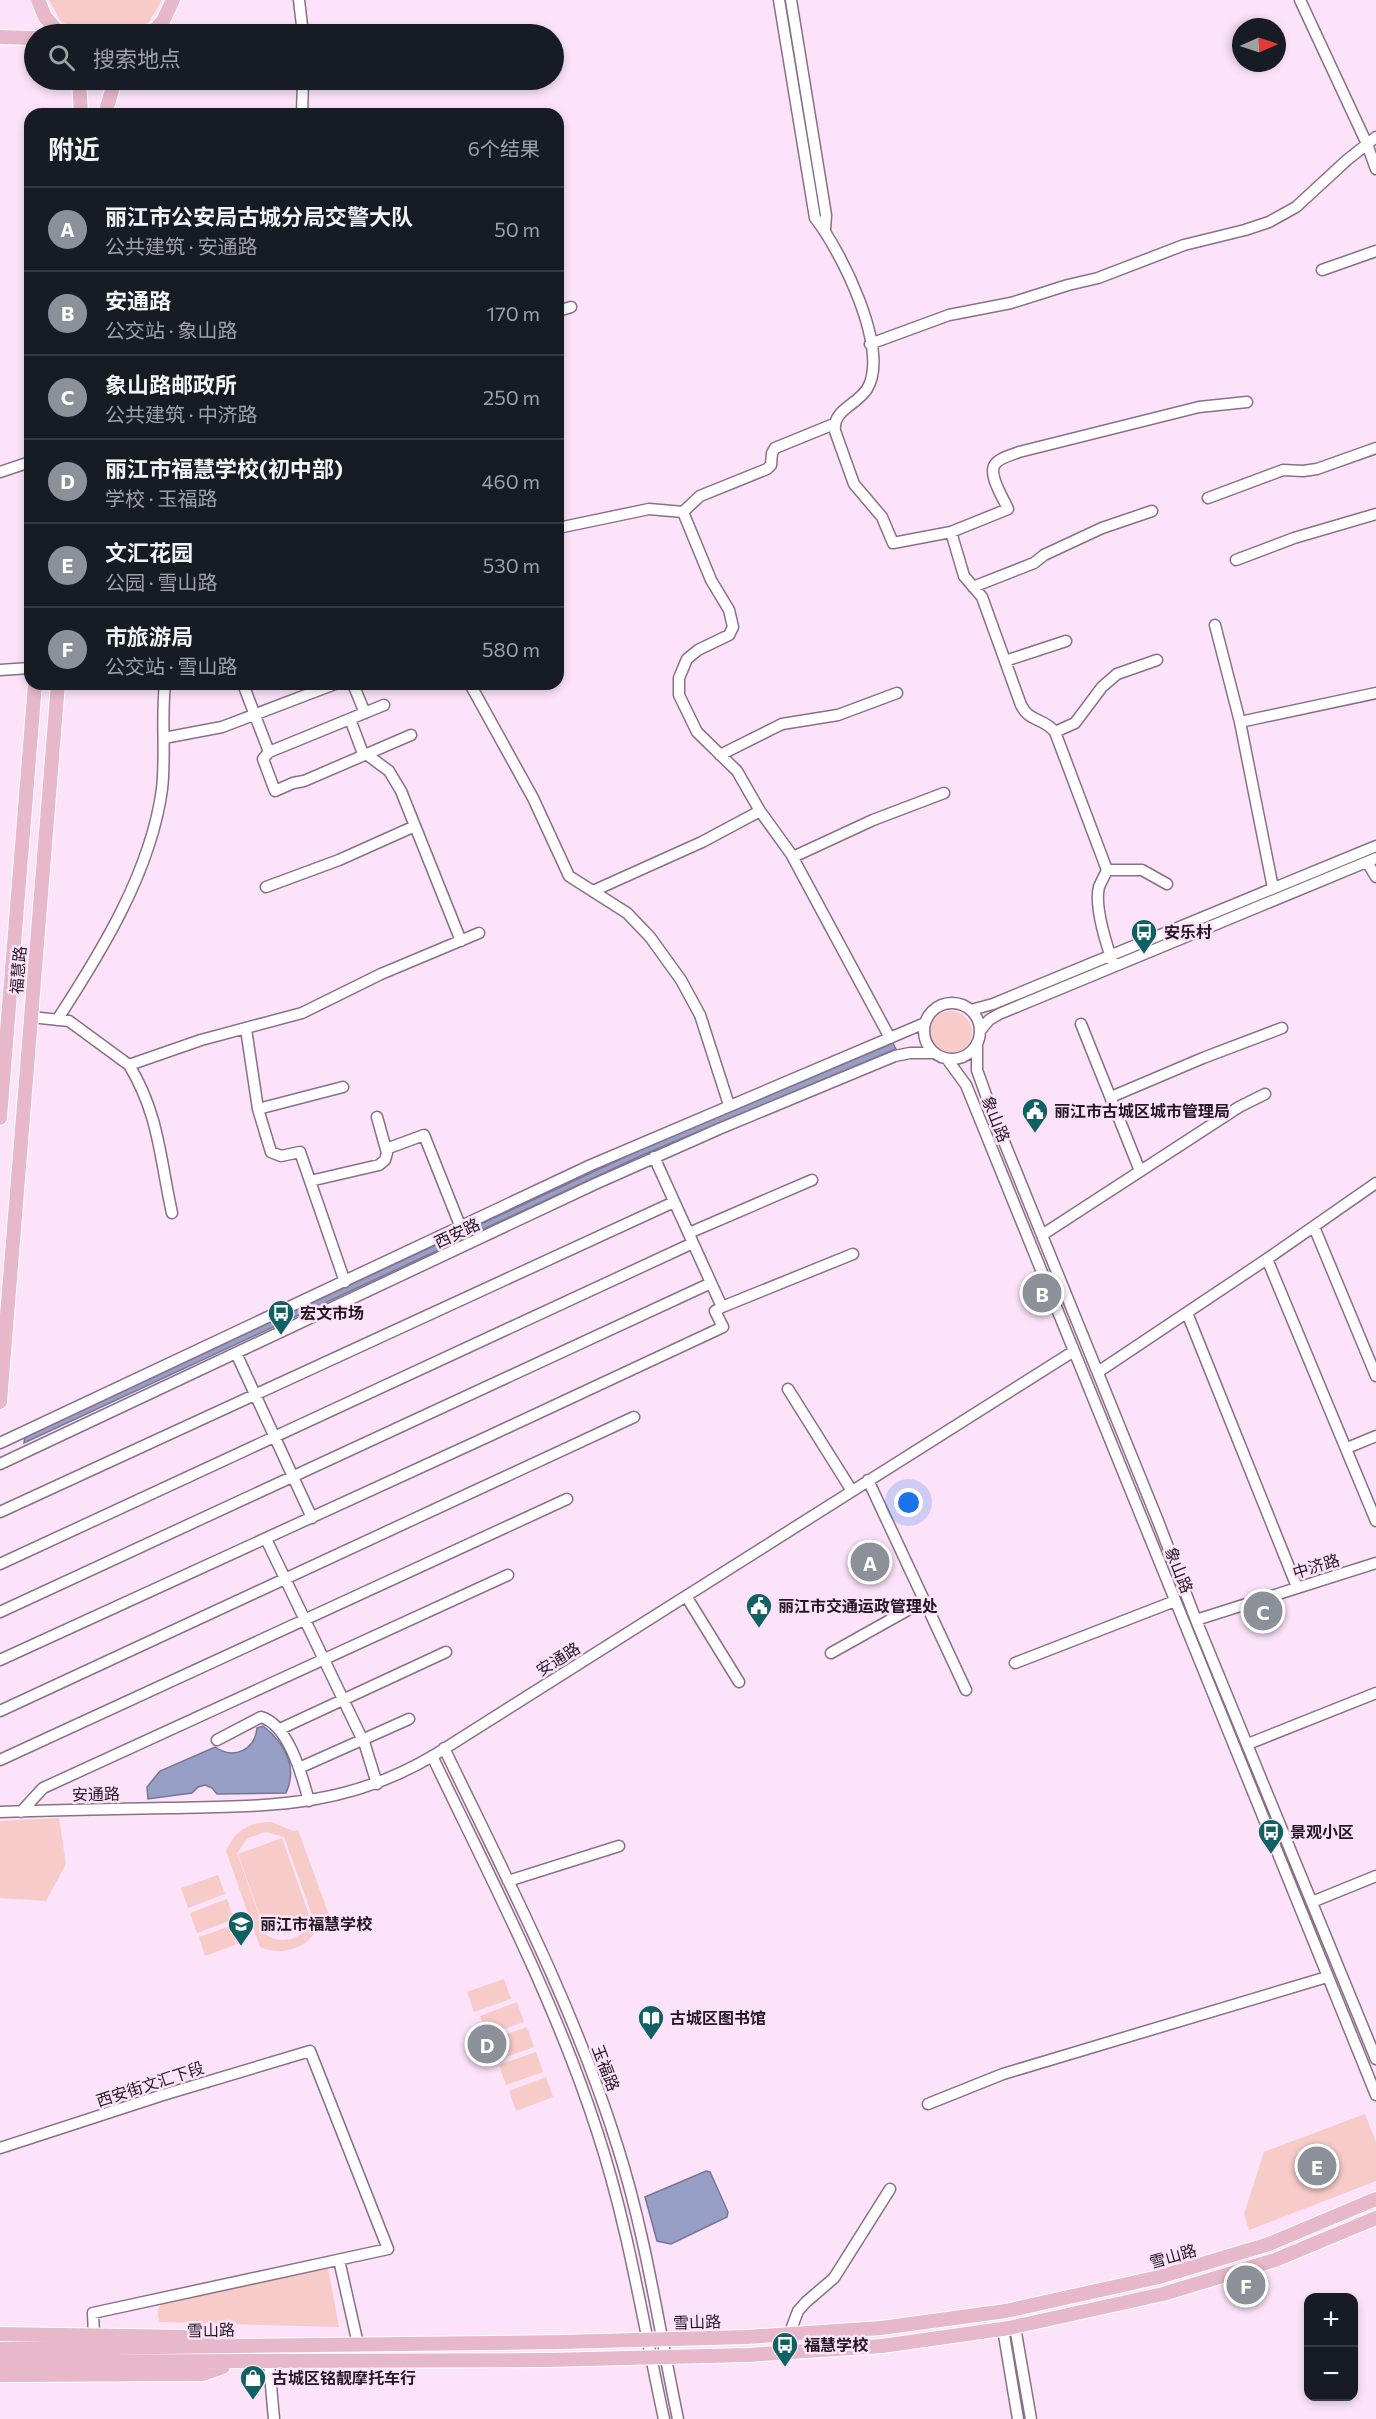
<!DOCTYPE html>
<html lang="zh">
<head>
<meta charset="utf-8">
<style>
  :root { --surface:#171b24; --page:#242831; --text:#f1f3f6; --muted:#9ea1a6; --line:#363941; --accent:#8c9099 }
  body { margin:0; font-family:Commissioner,"Noto Sans SC",sans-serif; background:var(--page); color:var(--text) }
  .controls { position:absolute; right:18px; bottom:18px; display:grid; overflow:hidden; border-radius:12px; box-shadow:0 3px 9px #0003 }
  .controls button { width:54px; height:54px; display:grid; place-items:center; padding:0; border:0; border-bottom:2px solid var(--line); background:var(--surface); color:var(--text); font:30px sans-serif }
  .compass { position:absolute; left:1232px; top:18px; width:54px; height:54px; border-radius:50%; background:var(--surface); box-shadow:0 3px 9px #0003; rotate:87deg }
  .you { position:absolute; left:909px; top:1503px; width:21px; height:21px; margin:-15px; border:4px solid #fff; border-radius:50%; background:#1a73e8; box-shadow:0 0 0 9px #1a73e833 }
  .badge { display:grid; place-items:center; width:39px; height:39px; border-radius:50%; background:var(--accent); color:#fff; font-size:20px; font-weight:700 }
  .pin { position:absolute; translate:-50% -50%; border:3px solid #fff; box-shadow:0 2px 6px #0006 }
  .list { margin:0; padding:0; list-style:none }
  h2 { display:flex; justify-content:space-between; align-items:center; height:78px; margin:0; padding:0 24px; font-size:26px }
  h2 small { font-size:20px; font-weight:400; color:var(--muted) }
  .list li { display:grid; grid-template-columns:39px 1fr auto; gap:18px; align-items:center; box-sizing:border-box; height:84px; padding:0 24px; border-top:2px solid var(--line) }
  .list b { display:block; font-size:22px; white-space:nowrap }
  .list p { margin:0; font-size:20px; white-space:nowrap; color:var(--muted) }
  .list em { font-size:20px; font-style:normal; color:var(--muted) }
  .icon { flex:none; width:33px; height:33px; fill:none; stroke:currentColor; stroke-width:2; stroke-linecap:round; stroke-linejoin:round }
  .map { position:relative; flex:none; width:1376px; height:2419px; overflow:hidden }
  .search { position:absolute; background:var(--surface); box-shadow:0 3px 9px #0003; left:24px; top:24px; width:540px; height:66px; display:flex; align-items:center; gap:15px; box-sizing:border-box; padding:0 21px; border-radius:33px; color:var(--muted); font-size:22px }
  .panel { position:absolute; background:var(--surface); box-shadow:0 3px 9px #0003; left:24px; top:108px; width:540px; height:582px; border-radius:18px }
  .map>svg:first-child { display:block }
  .green { fill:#f7cbc8; fill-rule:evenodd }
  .water { fill:#979fc7; stroke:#747696; stroke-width:1.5 }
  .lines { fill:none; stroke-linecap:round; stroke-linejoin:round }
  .minor-casing { stroke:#8b6f88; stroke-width:13 }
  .major-casing { stroke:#fff; stroke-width:16 }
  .minor { stroke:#fff; stroke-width:10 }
  .major { stroke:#e6b8c9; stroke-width:14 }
  .labels { text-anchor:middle; stroke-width:5; stroke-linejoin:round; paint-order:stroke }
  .poi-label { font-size:16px; font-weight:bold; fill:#231822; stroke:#fce3f9; text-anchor:start }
  .street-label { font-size:16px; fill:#231822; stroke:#fce3f9 }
</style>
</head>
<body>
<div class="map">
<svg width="1376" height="2419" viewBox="0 0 1376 2419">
  <rect width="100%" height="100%" fill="#fce3f9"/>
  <path class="green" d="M 49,0 L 162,0 L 149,22 L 132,34 L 79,34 L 60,20 Z
    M930 1032a21 21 0 1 1 42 0a21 21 0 1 1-42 0Z
    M 59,1818 L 66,1864 L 46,1901 L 0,1898 L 0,1821 Z
    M 272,1822 L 293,1831 L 298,1830 L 329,1915 L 323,1917 C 314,1945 288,1958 260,1947 L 226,1851 C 235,1831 250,1821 272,1822 ZM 266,1832 L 284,1837 L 313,1918 C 304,1938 285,1946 266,1935 L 237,1853 L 248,1838 Z
    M 282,1838 L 310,1918 L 266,1933 L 238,1854 Z
    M 218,1875 L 225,1894 L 188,1908 L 181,1888 Z
    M 227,1899 L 234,1919 L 197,1933 L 190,1913 Z
    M 236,1924 L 243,1942 L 205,1956 L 199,1937 Z
    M 504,1979 L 511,1999 L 474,2012 L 467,1992 Z
    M 517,2002 L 524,2022 L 487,2035 L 480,2016 Z
    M 527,2027 L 534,2047 L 497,2060 L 490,2040 Z
    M 536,2052 L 543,2072 L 506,2085 L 499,2065 Z
    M 546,2077 L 553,2097 L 516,2111 L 509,2091 Z
    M 1365,2114 L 1376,2142 L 1376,2181 L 1249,2230 L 1244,2214 L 1264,2152 Z
    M 328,2268 L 339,2327 L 160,2322 C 157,2316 157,2310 161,2303 Z"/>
  <path class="water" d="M 893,1043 L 896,1049 L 645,1154 L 24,1443 L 25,1436 L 642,1149 Z
    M 263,1726 C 285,1743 298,1767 286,1793 L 217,1794 L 212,1788 L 205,1785 L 198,1787 L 192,1793 L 148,1799 L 147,1787 L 160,1771 L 215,1747 C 234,1760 255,1750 257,1728 Z
    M 706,2171 L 710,2172 L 728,2212 L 727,2217 L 671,2244 L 657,2241 L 645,2197 Z"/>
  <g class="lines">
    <g class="minor-casing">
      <path id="minor" d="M 299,0 L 303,34
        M 779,0 L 815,218 C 840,249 891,350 867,389 C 857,405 832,410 835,431 L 854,484 L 882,517 L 893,543 L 951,532 L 1008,509 C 1004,499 986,473 996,463 C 1001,457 1012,455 1019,452 L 1199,407 L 1247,402
        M 791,0 L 826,215 L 825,230
        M 1300,0 L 1367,144 L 1376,169
        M 302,114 L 303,80
        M 1322,270 L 1376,251
        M 558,311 L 571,307
        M 870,344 L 949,315 L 1011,303 L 1068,285 L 1098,278 L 1184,245 L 1245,230 L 1269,222 L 1296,207 L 1347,160 L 1376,137
        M 0,472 L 30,462
        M 1208,498 L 1283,470 L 1303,471 L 1317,469 L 1376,448
        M 683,512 L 711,580 L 729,610 L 733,627 L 729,635 L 698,650 L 687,659 L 679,678 L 679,695 L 697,732 L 737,771 L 760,811 L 791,854 L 890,1038
        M 683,512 L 700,496 L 767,469 L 771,465 L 772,453 L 775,448 L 834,424
        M 558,528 L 649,509 L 683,512
        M 951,532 L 964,576 L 982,597 L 1021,705 C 1030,723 1043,717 1055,732 L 1107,870 C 1105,875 1101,882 1099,887 C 1094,906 1107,949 1115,966
        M 1236,560 L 1294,538 L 1376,514
        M 973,587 L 1034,563 L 1044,555 L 1102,528 L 1152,511
        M 1215,625 L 1240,722 L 1273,888
        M 1005,661 L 1066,641
        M 0,670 L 30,668
        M 243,684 L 269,752 L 384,705
        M 353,684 L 365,713
        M 470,684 L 533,798 L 569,876 L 627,913 L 650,937 L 681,980 L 700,1015 L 729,1105
        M 350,719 L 362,751 L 389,771 L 401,791 L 461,941
        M 1240,722 L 1376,693
        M 1055,732 L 1075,723 L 1102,687 L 1117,674 L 1157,660
        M 164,738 L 222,727 L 335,684
        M 269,752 L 263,759 L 275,791 L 293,783 L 304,781 L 411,735
        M 720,755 L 782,724 L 838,715 L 897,693
        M 793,857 L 873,820 L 944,793
        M 1367,862 L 1376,877
        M 1107,870 L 1142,870 L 1167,884
        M 266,887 L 339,860 L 415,826
        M 593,891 L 702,842 L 760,811
        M924 1031a28 28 0 1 1 56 0a28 28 0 1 1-56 0Z
        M 971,1010 L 993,1004 L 1376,846
        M 31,1017 L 69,1021 L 129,1065 L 201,1040 L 302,1013 L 381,974 L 479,933
        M 57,1020 C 102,951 151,871 162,789 C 166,754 161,719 165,684
        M 1081,1024 L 1140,1171
        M 246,1029 L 258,1109 L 271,1152 L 281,1156 L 300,1152 L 345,1282
        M 980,1031 L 989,1020 L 999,1014 L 1376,858
        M 977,1043 L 977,1070 L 992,1112 L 1158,1521 L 1196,1620 L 1376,2059
        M 947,1059 L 966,1085 L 1376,2095
        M 129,1065 C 159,1114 160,1159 172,1213
        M 1111,1097 L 1203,1058 L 1282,1028
        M 258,1109 L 343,1087
        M 386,1149 L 424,1135 L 461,1228
        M 310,1181 L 379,1165 L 385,1160 L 387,1153 L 377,1117
        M 1314,1227 L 1376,1376
        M 689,1233 L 812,1180
        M 1042,1235 L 1239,1107 L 1265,1094
        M 1267,1259 L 1376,1521
        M 722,1307 L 853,1254
        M 1187,1313 L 1297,1587
        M 236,1353 L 312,1518
        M 1098,1372 L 1267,1259 L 1376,1183
        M 788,1389 L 852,1491
        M 0,1443 L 591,1165 L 925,1023
        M 1347,1448 L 1376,1436
        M 0,1464 L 595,1184 L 719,1129 L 895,1056 L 910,1053 L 934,1053
        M 868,1480 L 966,1690
        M 0,1512 L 674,1202
        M 266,1539 L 365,1745 L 377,1784
        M 0,1564 L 693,1243
        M 686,1596 L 739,1682
        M 0,1612 L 711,1283
        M 1196,1620 L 1376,1563
        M 831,1653 L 924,1601
        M 0,1660 L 487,1437 L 723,1327 L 715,1311 L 722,1307 L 654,1157
        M 1015,1663 L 1175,1601
        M 0,1711 L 634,1417
        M 280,1729 L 446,1652
        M 217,1740 L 261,1717 C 289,1725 302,1776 309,1801
        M 1248,1744 L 1376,1693
        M 444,1748 C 507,1879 575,2009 618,2148 C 646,2236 659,2329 678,2419
        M 432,1756 C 491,1879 555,2001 597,2131 C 628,2225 643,2323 664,2419
        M 0,1760 L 567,1499
        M 299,1768 L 409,1719
        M 0,1812 C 56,1810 112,1809 168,1808 C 269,1806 347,1808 436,1754 L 1074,1351
        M 21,1812 L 43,1788 L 508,1575
        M 508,1881 L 619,1846
        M 1312,1902 L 1376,1876
        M 928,2104 L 1003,2074 L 1327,1977
        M 0,2148 L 163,2095 L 310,2051 L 388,2249 L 93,2313 L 94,2335
        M 339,2260 L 358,2344
        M 1015,2327 L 1031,2419
        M 1003,2329 L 1018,2419
        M 789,2335 L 798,2311 L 806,2302 L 834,2278 L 890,2189
        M 269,2363 L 274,2419"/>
    </g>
    <g class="major-casing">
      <path id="major" d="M 38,0 L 45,17 L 60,34
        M 151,34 L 163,21 L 173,0
        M 0,37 L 34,38
        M 79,80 L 81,114
        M 105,114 L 115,80
        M 0,1118 L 35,684
        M 0,1402 L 58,684
        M 0,2334 L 190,2337 L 209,2341
        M 0,2349 L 561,2342 L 747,2337 L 881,2328 L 1006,2311 L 1159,2277 L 1269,2244 L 1376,2199
        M 0,2362 L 547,2360 L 748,2355 L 882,2346 L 1009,2328 L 1163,2294 L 1275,2260 L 1376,2218
        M 0,2375 L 202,2374 L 223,2367"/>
    </g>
    <use href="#minor" class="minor"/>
    <use href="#major" class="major"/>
  </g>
  <defs>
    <g id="bus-pin" transform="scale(1.35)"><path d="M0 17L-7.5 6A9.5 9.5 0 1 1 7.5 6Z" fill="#106163" stroke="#fce3f9"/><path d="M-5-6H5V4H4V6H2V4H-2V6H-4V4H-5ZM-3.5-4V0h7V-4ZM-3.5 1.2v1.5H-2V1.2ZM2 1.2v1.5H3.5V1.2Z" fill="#fff"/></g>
    <g id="civic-pin" transform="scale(1.35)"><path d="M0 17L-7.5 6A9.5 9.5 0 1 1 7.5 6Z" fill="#106163" stroke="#fce3f9"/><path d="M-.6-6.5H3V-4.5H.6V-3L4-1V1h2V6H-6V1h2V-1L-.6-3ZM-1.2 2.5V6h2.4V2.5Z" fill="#fff"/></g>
    <g id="school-pin" transform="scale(1.35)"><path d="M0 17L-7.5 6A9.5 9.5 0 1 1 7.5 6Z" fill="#106163" stroke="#fce3f9"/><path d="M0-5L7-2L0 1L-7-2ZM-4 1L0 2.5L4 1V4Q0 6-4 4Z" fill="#fff"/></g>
    <g id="library-pin" transform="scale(1.35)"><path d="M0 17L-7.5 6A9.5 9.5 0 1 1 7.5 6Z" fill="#106163" stroke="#fce3f9"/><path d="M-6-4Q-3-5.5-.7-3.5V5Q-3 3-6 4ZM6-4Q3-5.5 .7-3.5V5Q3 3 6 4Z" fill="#fff"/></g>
    <g id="shop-pin" transform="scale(1.35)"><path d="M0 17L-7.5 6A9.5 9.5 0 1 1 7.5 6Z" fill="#106163" stroke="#fce3f9"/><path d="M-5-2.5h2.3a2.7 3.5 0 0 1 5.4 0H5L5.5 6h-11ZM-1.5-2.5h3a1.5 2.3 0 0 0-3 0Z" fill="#fff"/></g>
  </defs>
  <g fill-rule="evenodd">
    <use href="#bus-pin" x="1144" y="932"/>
    <use href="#civic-pin" x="1035" y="1111"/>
    <use href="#bus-pin" x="281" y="1313"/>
    <use href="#civic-pin" x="759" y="1606"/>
    <use href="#bus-pin" x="1271" y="1832"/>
    <use href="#school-pin" x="241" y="1924"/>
    <use href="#library-pin" x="651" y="2018"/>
    <use href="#bus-pin" x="785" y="2345"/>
    <use href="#shop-pin" x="253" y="2378"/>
  </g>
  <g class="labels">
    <g class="poi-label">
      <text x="1164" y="938">安乐村</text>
      <text x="1054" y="1117">丽江市古城区城市管理局</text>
      <text x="300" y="1319">宏文市场</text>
      <text x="778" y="1612">丽江市交通运政管理处</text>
      <text x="1290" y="1838">景观小区</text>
      <text x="260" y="1930">丽江市福慧学校</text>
      <text x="670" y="2024">古城区图书馆</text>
      <text x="804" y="2351">福慧学校</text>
      <text x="272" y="2384">古城区铭靓摩托车行</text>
    </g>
    <g class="street-label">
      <text transform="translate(18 970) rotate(-85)" y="6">福慧路</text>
      <text transform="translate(996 1119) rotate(68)" y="6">象山路</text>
      <text transform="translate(457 1233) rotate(-25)" y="6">西安路</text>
      <text transform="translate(1316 1566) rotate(-17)" y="6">中济路</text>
      <text transform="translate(1179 1570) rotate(68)" y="6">象山路</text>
      <text transform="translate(558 1659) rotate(-32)" y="6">安通路</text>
      <text transform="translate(96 1794) rotate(-1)" y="6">安通路</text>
      <text transform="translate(606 2068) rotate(69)" y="6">玉福路</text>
      <text transform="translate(150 2084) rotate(-18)" y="6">西安街文汇下段</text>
      <text transform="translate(1173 2256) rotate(-16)" y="6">雪山路</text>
      <text transform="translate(697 2322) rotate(-2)" y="6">雪山路</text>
      <text transform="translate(211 2330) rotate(-1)" y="6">雪山路</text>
    </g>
  </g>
</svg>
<div class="controls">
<button>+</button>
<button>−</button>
</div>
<svg class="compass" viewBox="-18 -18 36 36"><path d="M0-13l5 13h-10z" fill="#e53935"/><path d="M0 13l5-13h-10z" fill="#9ea1a6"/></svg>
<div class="you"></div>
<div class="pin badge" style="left:870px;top:1562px">A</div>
<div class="pin badge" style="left:1042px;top:1293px">B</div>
<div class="pin badge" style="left:1263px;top:1611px">C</div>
<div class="pin badge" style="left:487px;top:2044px">D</div>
<div class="pin badge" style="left:1317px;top:2166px">E</div>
<div class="pin badge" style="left:1246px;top:2285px">F</div>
<div class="search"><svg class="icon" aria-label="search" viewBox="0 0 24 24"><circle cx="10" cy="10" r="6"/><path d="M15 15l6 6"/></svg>搜索地点</div>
<section class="panel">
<h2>附近<small>6个结果</small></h2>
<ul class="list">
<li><span class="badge">A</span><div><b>丽江市公安局古城分局交警大队</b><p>公共建筑 · 安通路</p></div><em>50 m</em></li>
<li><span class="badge">B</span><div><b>安通路</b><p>公交站 · 象山路</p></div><em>170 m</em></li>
<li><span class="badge">C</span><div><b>象山路邮政所</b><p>公共建筑 · 中济路</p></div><em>250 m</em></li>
<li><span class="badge">D</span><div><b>丽江市福慧学校(初中部)</b><p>学校 · 玉福路</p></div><em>460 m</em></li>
<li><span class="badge">E</span><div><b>文汇花园</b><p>公园 · 雪山路</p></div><em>530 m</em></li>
<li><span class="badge">F</span><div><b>市旅游局</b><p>公交站 · 雪山路</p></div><em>580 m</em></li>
</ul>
</section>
</div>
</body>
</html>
